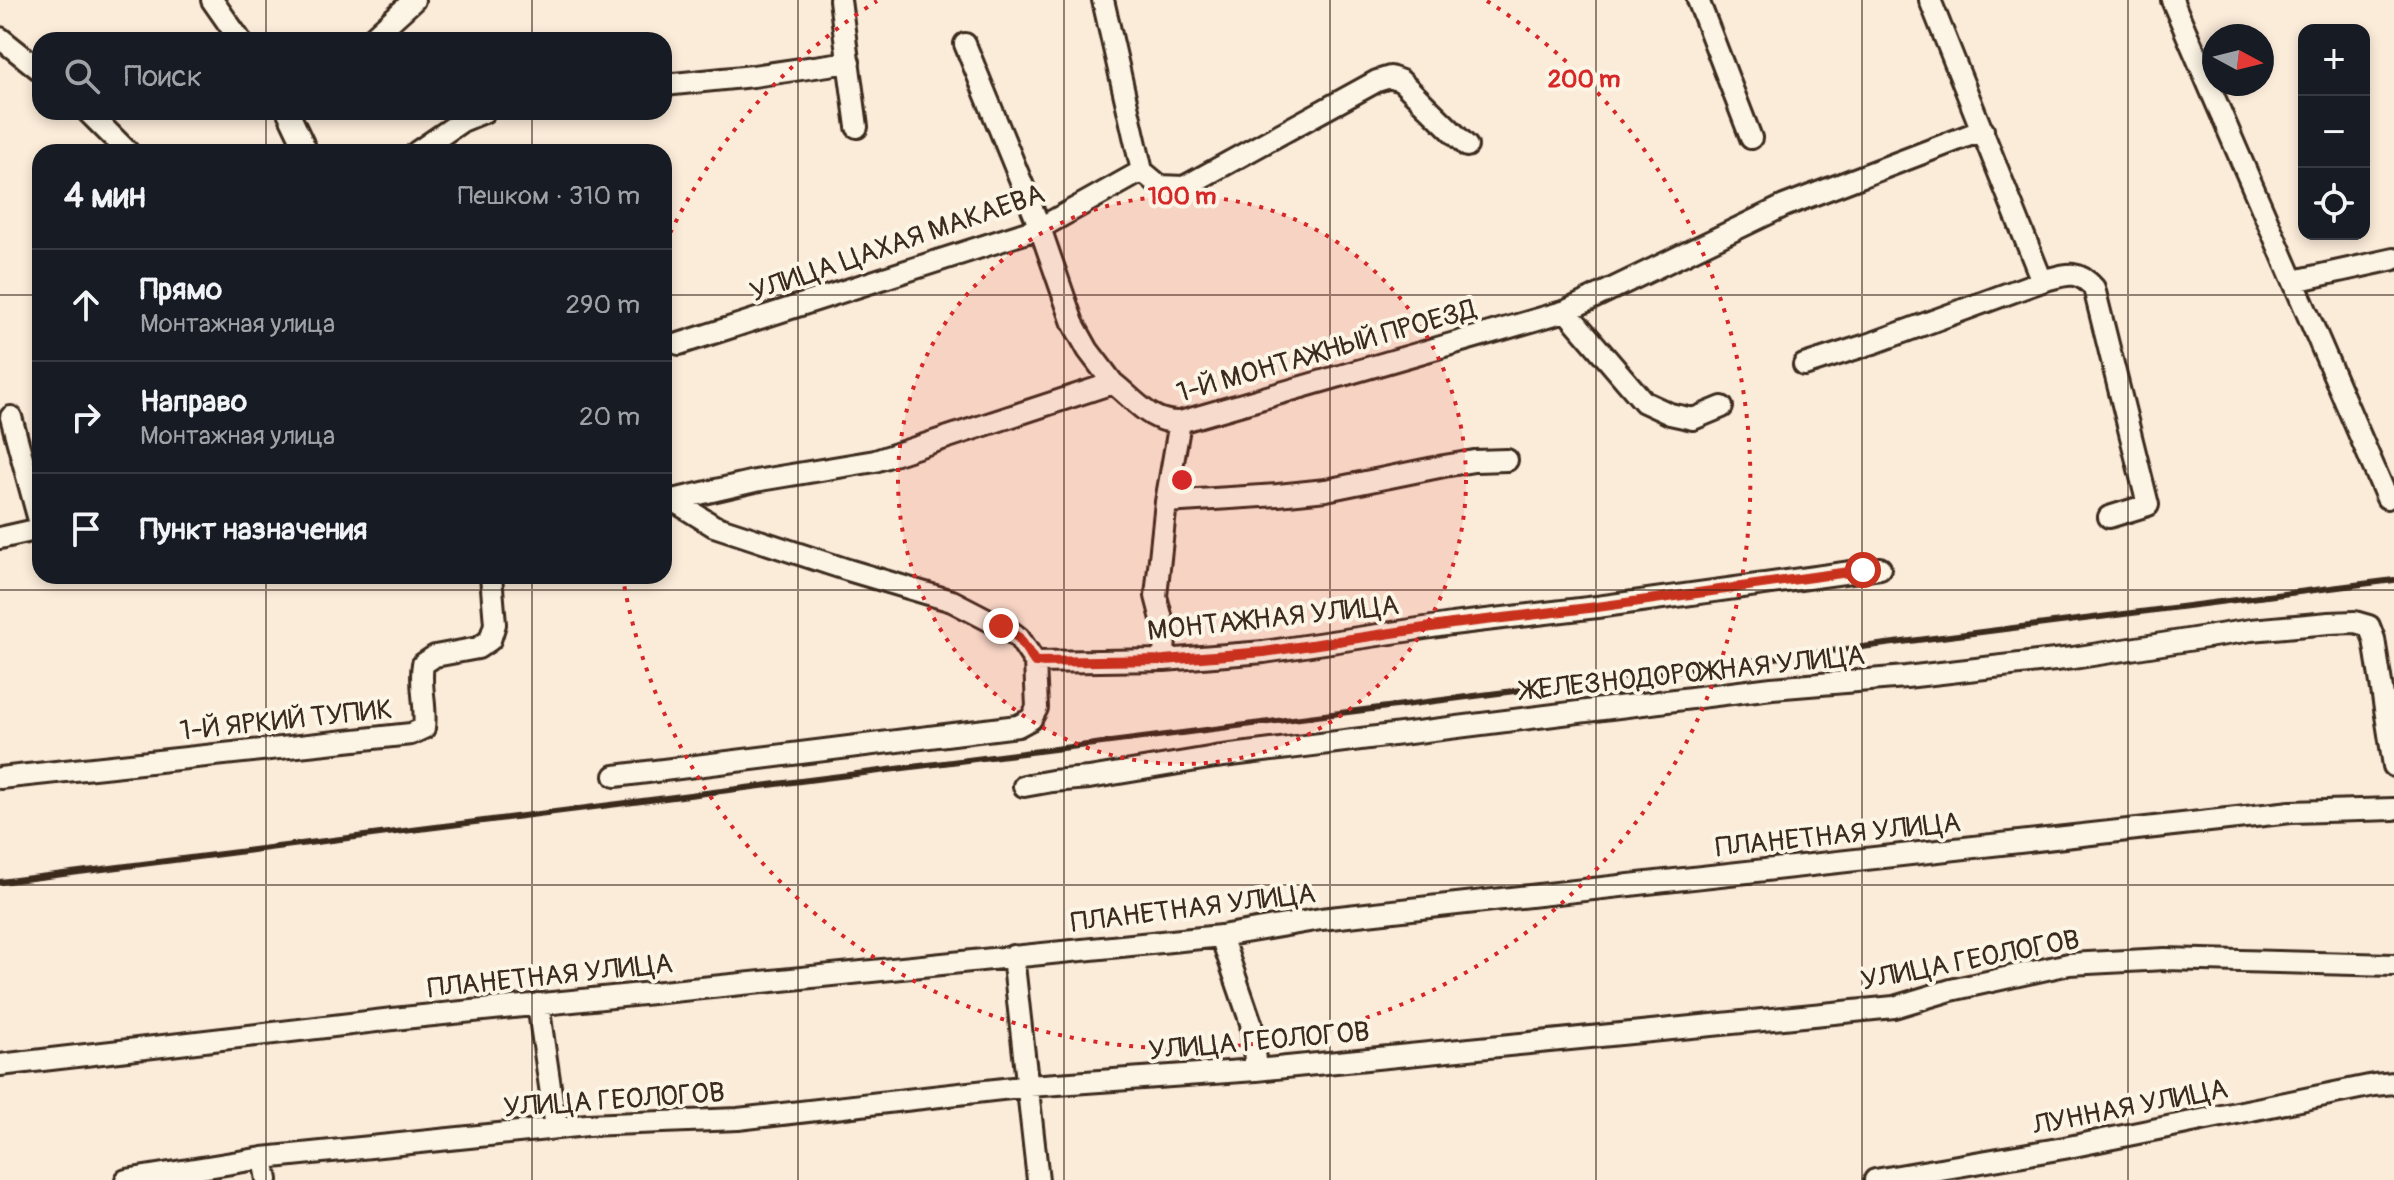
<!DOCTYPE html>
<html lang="ru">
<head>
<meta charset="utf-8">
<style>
  :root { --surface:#171b24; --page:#242831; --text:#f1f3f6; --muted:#9ea1a6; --line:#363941 }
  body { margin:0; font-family:Pangolin,sans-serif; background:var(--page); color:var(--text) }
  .controls { position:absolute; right:24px; top:24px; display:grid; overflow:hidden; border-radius:16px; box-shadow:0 4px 12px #0003 }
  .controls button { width:72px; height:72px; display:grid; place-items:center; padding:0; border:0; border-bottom:2px solid var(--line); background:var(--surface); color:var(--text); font:40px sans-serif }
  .compass { position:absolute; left:2202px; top:24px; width:72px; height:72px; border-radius:50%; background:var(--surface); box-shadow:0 4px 12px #0003; rotate:97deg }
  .stop { position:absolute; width:24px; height:24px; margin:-18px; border:6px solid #c8321e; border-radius:50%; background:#fff }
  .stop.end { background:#c8321e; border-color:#fff; box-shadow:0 2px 8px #0008 }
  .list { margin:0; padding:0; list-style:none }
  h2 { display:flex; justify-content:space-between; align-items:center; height:104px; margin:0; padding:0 32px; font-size:34px }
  h2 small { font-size:26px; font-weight:400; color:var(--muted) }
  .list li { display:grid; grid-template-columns:52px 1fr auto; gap:24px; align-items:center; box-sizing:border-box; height:112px; padding:0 32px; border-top:2px solid var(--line) }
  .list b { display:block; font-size:30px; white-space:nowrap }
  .list p { margin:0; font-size:26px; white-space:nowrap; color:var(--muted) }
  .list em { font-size:26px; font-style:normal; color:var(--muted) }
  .icon { flex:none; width:44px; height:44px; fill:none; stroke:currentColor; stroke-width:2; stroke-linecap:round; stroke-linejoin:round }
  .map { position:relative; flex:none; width:2394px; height:1180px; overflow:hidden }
  .search { position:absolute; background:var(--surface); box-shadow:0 4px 12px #0003; left:32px; top:32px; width:640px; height:88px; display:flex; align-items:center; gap:20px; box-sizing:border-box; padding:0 28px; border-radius:24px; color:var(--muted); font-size:30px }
  .panel { position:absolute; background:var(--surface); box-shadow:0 4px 12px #0003; left:32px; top:144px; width:640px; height:440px; border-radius:24px }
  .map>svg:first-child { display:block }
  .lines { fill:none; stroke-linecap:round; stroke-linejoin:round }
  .minor-casing { stroke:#3b2a1e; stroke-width:26 }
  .minor { stroke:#fcf5e5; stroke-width:20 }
  .rail { stroke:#3b2a1e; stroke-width:6 }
  .route { stroke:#c8321e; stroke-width:10 }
  .grid { fill:none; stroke:#3b2a1e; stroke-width:2; stroke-opacity:0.55 }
  .ring { fill:none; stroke:#d62828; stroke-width:4; stroke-dasharray:4 8 }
  .labels { text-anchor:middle; stroke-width:8; stroke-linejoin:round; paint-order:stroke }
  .street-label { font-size:28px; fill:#3b2a1e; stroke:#fcf5e5 }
  .centre { fill:#d62828; stroke:#fcf5e5; stroke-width:4 }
  .ring-label { font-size:24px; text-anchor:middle; font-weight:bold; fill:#d62828; stroke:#fcf5e5; stroke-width:8; stroke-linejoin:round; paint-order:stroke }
</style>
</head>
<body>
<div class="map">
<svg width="2394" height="1180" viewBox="0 0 2394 1180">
  <rect width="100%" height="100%" fill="#fbebd9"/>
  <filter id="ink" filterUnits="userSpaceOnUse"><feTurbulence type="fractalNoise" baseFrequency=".0125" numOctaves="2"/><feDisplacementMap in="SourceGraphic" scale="16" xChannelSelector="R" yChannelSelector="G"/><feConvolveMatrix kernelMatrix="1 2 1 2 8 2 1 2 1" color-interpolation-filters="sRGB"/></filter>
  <g filter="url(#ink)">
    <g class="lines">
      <g class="minor-casing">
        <path id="minor" d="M 212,0 L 240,40
          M 840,0 L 857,127
          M 1698,0 L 1751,138
          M 1930,0 L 2042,281 C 2065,275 2077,268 2094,288 L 2148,505 L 2109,517
          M 2172,0 L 2387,498
          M 0,38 L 40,70
          M 370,40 L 414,0
          M 965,44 L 1040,228 L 1073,323 L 1088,350 L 1113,383
          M 664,85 L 753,76 L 849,62
          M 88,112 L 128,152
          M 288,112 L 307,152
          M 417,152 L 462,121 L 484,112
          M 1142,171 L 1160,186 L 1184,187 L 1377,81 L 1390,77 L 1401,81 L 1467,146
          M 2294,281 L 2394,259
          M 1566,311 L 1644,402 L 1670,414 L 1693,419 L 1722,407
          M 679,344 L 1040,228 L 1142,171 L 1103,0
          M 1804,365 L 1873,343 L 2042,281
          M 11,417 L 40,524
          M 669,498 L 714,526 L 848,570 L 952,601 L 1010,631 L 1019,638 L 1035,662 L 1164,660 L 1264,652 L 1452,624 L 1597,607 L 1880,568
          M 673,500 L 755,481 L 875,461 L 1113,383 C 1135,400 1150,423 1180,422 L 1566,311 L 1784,206 L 1983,130
          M 1166,502 L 1278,495 L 1326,490 L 1444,466 L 1474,461 L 1507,460
          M 0,538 L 40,529
          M 1164,660 L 1165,631 L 1156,596 L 1166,502 L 1180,422
          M 615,776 L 1018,726 L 1031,719 L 1037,708 L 1035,662
          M 0,778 L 411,734 L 424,728 C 427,706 419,686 423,664 L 435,656 L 478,648 L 490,640 L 495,624 L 491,576
          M 1024,786 L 1052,781 L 1089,778 L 1215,757 L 1772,688 L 1906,677 L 2073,658 L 2251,630 L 2329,623 L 2355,622 L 2369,626 L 2374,639 L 2394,766
          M 1221,936 L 1251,1023 L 1256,1070
          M 1013,956 L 1038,1180
          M 538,1004 L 556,1128
          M 0,1065 L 393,1019 L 1221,936 L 1321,919 L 2291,812 L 2394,809
          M 263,1158 L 267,1180
          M 126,1180 L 263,1158 L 587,1125 L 738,1119 L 1029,1086 L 1256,1070 L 1894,1007 L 1951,990 L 2069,964 L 2165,959 L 2394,965
          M 1875,1180 L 2064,1148 L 2374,1085 L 2394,1083"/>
      </g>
      <use href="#minor" class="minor"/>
      <path class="rail" d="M 0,882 L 2394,580"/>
    </g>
  </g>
  <g class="lines" filter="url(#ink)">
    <path class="route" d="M 1001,626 L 1019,638 L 1035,662 L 1164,660 L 1264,652 L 1452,624 L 1597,607 L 1863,570"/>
  </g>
  <path class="grid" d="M 266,0 L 266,40M 532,0 L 532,40M 798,0 L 798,1180M 1064,0 L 1064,1180M 1330,0 L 1330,1180M 1596,0 L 1596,1180M 1862,0 L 1862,1180M 2128,0 L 2128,1180M 266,112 L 266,152M 532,112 L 532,152M 0,295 L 40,295M 664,295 L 2394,295M 266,576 L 266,1180M 532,576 L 532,1180M 0,590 L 2394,590M 0,885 L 2394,885"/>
  <circle cx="1182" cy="480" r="284" fill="#d62828" fill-opacity=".12"/>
  <g class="ring">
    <circle cx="1182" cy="480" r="284"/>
    <path d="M665 244A568 568 0 0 1 877 1M1487 1A568 568 0 1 1 623 579"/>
  </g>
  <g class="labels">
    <g class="street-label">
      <text transform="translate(897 242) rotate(-19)" y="10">УЛИЦА ЦАХАЯ МАКАЕВА</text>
      <text transform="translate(1326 350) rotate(-16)" y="10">1-Й МОНТАЖНЫЙ ПРОЕЗД</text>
      <text transform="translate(1273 617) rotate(-6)" y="10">МОНТАЖНАЯ УЛИЦА</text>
      <text transform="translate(1693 672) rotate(-6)" y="10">ЖЕЛЕЗНОДОРОЖНАЯ УЛИЦА</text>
      <text transform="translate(286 719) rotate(-6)" y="10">1-Й ЯРКИЙ ТУПИК</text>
      <text transform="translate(1838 834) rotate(-6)" y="10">ПЛАНЕТНАЯ УЛИЦА</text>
      <text transform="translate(1193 907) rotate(-7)" y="10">ПЛАНЕТНАЯ УЛИЦА</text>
      <text transform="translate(1970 959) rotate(-11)" y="10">УЛИЦА ГЕОЛОГОВ</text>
      <text transform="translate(550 975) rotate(-6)" y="10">ПЛАНЕТНАЯ УЛИЦА</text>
      <text transform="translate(1259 1040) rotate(-5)" y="10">УЛИЦА ГЕОЛОГОВ</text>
      <text transform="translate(614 1099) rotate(-4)" y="10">УЛИЦА ГЕОЛОГОВ</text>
      <text transform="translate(2130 1106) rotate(-11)" y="10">ЛУННАЯ УЛИЦА</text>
    </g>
  </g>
  <circle cx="1182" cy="480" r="12" class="centre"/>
  <g class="ring-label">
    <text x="1584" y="87">200 m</text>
    <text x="1182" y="204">100 m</text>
  </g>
</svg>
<div class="controls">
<button>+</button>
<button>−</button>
<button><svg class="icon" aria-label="locate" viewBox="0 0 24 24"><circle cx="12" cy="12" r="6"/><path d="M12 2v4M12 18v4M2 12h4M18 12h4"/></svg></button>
</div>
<svg class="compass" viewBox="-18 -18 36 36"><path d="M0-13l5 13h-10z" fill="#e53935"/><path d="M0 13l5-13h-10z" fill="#9ea1a6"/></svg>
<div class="stop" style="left:1863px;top:570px"></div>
<div class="stop end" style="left:1001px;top:626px"></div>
<div class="search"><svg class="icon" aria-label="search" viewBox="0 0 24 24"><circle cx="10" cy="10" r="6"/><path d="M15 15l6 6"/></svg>Поиск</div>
<section class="panel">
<h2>4 мин<small>Пешком · 310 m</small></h2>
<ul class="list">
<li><svg class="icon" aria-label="ahead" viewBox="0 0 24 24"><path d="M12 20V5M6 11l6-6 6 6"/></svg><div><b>Прямо</b><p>Монтажная улица</p></div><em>290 m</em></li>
<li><svg class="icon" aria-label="right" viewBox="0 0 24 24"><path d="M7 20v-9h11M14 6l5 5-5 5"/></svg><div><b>Направо</b><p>Монтажная улица</p></div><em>20 m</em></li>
<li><svg class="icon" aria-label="arrive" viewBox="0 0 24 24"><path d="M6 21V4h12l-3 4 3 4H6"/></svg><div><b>Пункт назначения</b></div></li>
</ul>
</section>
</div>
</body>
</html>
